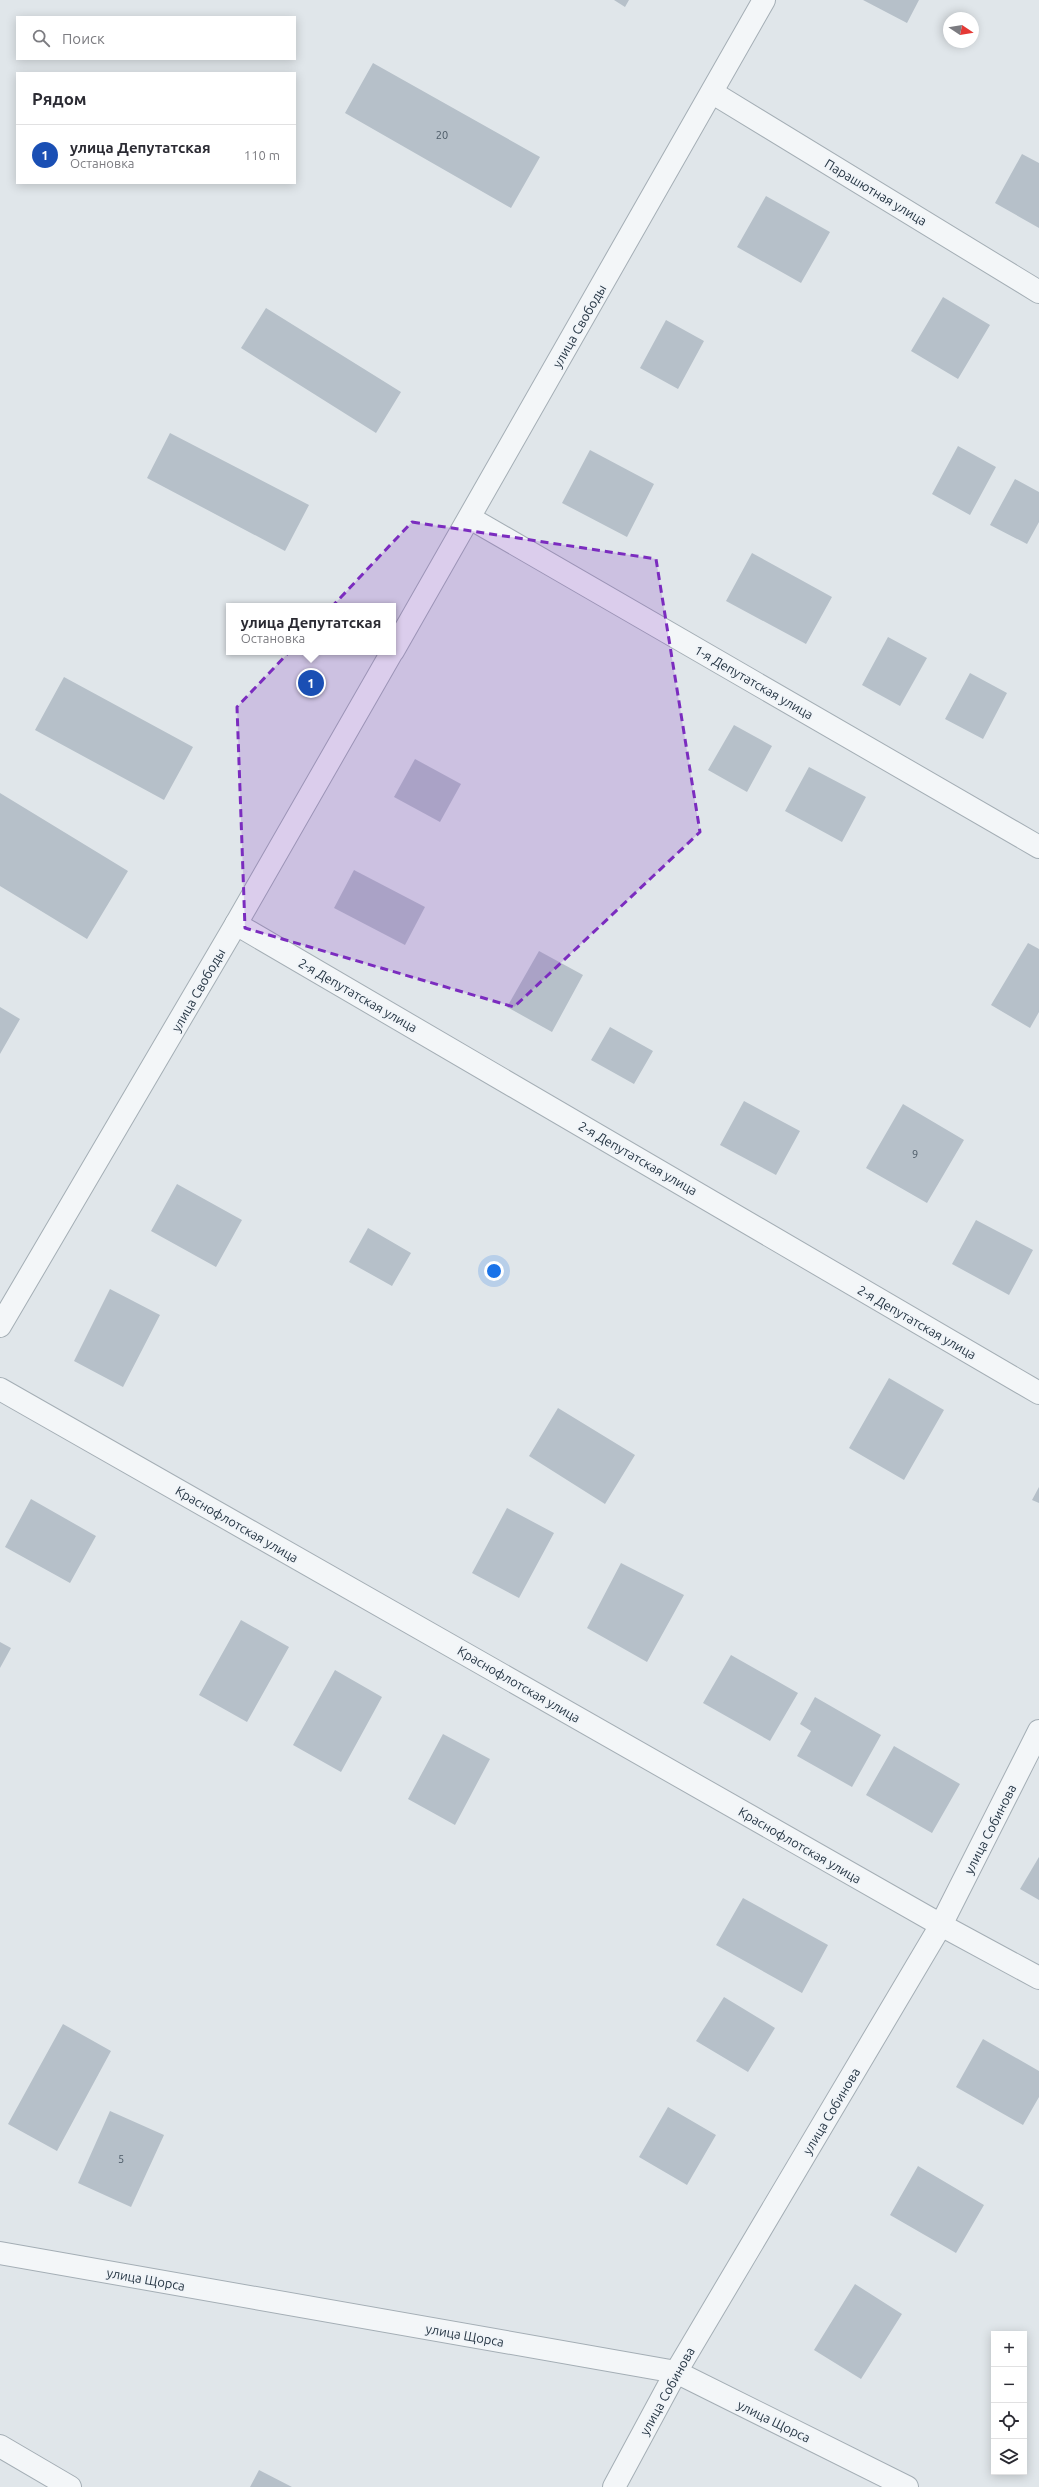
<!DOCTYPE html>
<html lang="ru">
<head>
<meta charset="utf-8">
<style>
  :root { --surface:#fff; --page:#f7f7f7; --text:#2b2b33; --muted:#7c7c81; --line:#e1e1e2; --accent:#dd3769 }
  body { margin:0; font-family:Ubuntu,sans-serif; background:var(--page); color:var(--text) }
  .controls { position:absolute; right:12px; bottom:12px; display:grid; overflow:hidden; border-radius:0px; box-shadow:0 2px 10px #0003 }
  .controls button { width:36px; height:36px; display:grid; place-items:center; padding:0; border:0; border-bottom:1px solid var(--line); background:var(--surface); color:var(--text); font:20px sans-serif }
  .compass { position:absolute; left:943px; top:12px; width:36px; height:36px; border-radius:50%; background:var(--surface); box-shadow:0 2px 10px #0003; rotate:102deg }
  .you { position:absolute; left:494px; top:1271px; width:14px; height:14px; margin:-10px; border:3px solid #fff; border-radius:50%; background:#1a73e8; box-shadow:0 0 0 6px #1a73e833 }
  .badge { display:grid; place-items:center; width:26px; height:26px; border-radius:50%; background:var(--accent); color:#fff; font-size:13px; font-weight:700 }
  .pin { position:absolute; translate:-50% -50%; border:2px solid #fff; box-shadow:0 1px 4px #0006 }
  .popup { position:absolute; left:226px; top:603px; width:170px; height:52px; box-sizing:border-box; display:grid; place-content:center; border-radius:0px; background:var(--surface); filter:drop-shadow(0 1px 3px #0005); font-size:13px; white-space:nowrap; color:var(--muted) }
  .popup b { font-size:15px; color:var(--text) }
  .popup::after { content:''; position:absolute; left:50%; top:100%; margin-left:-8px; border:8px solid transparent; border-top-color:var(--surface) }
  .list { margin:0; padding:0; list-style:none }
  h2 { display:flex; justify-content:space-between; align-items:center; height:52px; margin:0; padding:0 16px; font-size:17px }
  h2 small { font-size:13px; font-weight:400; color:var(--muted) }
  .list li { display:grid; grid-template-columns:26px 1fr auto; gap:12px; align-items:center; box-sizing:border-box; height:60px; padding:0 16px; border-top:1px solid var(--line) }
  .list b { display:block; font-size:15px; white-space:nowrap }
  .list p { margin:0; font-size:13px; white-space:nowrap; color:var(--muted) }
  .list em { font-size:13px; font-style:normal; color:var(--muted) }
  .icon { flex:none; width:22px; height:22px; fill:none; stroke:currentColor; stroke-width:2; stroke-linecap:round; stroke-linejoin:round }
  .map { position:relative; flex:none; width:1039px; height:2487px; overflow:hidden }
  .search { position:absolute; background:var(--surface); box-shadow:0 2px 10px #0003; left:16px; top:16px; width:280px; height:44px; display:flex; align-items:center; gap:10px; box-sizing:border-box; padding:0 14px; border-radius:0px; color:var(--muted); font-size:15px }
  .panel { position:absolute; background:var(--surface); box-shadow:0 2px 10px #0003; left:16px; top:72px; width:280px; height:112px; border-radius:0px }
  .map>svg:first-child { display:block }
  .building { fill:#b6c0c9 }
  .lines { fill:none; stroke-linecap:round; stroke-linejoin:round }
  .minor-casing { stroke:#a4aeb5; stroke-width:24 }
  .tertiary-casing { stroke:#a4aeb5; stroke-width:24 }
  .minor { stroke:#f3f6f8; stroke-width:22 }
  .tertiary { stroke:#f3f6f8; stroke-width:22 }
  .marked { fill:#7b2cbf; fill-opacity:0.2; stroke:#7b2cbf; stroke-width:3; stroke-dasharray:8 5; stroke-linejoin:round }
  .labels { text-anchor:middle; stroke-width:3.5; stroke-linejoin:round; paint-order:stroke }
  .number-label { font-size:11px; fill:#4a5865 }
  .street-label { font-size:13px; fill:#263644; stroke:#f0f4f8 }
</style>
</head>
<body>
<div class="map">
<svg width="1039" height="2487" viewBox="0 0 1039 2487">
  <rect width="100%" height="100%" fill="#e0e6ea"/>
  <path class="building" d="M 614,0 L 629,0 L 625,7 Z
    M 863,0 L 919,0 L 907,23 Z
    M 373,63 L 540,157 L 511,208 L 345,113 Z
    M 1022,154 L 1039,163 L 1039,228 L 995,203 Z
    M 766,196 L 830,232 L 801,283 L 737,247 Z
    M 943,297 L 990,325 L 958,379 L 911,351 Z
    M 266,308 L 401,392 L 376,433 L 241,348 Z
    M 666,320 L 704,341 L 678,389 L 640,368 Z
    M 170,433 L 309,505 L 285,551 L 147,478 Z
    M 958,446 L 996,467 L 970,515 L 932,494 Z
    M 590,450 L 654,484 L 627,537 L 562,503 Z
    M 1015,479 L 1039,492 L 1039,522 L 1027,544 L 990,525 Z
    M 752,553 L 832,597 L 806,644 L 726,601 Z
    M 888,637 L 927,658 L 900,706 L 862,685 Z
    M 970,673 L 1007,693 L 983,739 L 945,719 Z
    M 64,677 L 193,747 L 164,800 L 35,730 Z
    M 734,725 L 772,746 L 747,792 L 708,770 Z
    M 415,759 L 461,784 L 440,822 L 394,797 Z
    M 809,767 L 866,797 L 842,842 L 785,811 Z
    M 0,793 L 128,871 L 87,939 L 0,886 Z
    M 354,870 L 425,907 L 405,945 L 334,908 Z
    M 1028,943 L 1039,949 L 1039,1012 L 1030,1028 L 991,1005 Z
    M 539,951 L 583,975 L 552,1032 L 507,1007 Z
    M 0,1007 L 20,1019 L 0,1054 Z
    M 610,1027 L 653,1051 L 634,1084 L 591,1060 Z
    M 744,1101 L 800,1131 L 776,1175 L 720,1145 Z
    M 903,1104 L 964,1140 L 927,1203 L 866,1168 Z
    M 177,1184 L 242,1220 L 216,1267 L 151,1231 Z
    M 976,1220 L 1033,1250 L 1009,1295 L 952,1264 Z
    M 368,1228 L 411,1253 L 392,1286 L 349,1262 Z
    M 110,1289 L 160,1315 L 123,1387 L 74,1361 Z
    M 889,1378 L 944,1410 L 904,1480 L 849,1448 Z
    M 558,1408 L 635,1455 L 605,1504 L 529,1456 Z
    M 1039,1487 L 1039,1503 L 1032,1500 Z
    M 31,1499 L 96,1536 L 70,1583 L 5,1547 Z
    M 507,1508 L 554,1533 L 519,1598 L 472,1573 Z
    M 621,1563 L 684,1595 L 647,1662 L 587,1628 Z
    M 241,1620 L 289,1647 L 247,1722 L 199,1695 Z
    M 0,1642 L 11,1648 L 0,1668 Z
    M 731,1655 L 798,1693 L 770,1741 L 703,1703 Z
    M 335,1670 L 382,1697 L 341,1772 L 293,1745 Z
    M 815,1697 L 881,1735 L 852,1787 L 797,1756 L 811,1731 L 800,1724 Z
    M 443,1734 L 490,1759 L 455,1825 L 408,1799 Z
    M 894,1746 L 960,1784 L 932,1833 L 866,1795 Z
    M 1039,1857 L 1039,1900 L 1020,1889 Z
    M 743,1898 L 828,1945 L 802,1993 L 716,1945 Z
    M 724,1997 L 775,2028 L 748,2072 L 696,2041 Z
    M 63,2024 L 111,2051 L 57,2151 L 8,2124 Z
    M 983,2039 L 1039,2071 L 1039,2097 L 1023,2125 L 956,2087 Z
    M 668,2107 L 716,2135 L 687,2185 L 639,2157 Z
    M 110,2111 L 164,2135 L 131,2207 L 78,2183 Z
    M 918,2166 L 984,2205 L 956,2253 L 890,2215 Z
    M 855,2284 L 902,2314 L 861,2379 L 814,2350 Z
    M 259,2470 L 292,2487 L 250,2487 Z"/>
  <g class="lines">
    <g class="minor-casing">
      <path id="minor" d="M 713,93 L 1039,292
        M 470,518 L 1039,847
        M 236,924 L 1039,1393
        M 0,1389 L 941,1925 L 1039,1978
        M 0,2253 L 676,2372 L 907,2487
        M 0,2446 L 70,2487
        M 614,2487 L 676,2372 L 941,1925 L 1039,1731"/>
    </g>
    <g class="tertiary-casing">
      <path id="tertiary" d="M 393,651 L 764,0
        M 0,1326 L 236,924 L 392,652"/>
    </g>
    <use href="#minor" class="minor"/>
    <use href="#tertiary" class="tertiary"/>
  </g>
  <path class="marked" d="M 412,522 L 656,559 L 700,832 L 514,1007 L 245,928 L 237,707 Z"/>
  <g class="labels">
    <g class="number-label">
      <text x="442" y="139">20</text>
      <text x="915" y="1158">9</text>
      <text x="121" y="2163">5</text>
    </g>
    <g class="street-label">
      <text transform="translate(876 192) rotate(31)" y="5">Парашютная улица</text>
      <text transform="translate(579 326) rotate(-60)" y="5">улица Свободы</text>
      <text transform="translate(754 682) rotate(30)" y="5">1-я Депутатская улица</text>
      <text transform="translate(198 990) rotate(-60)" y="5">улица Свободы</text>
      <text transform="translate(358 995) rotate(30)" y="5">2-я Депутатская улица</text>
      <text transform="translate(638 1158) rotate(30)" y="5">2-я Депутатская улица</text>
      <text transform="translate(917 1322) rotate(30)" y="5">2-я Депутатская улица</text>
      <text transform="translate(237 1524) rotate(30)" y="5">Краснофлотская улица</text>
      <text transform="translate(519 1684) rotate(30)" y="5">Краснофлотская улица</text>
      <text transform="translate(990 1829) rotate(-63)" y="5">улица Собинова</text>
      <text transform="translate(800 1845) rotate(30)" y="5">Краснофлотская улица</text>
      <text transform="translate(831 2111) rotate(-59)" y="5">улица Собинова</text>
      <text transform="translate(146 2279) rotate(10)" y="5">улица Щорса</text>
      <text transform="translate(465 2335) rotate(10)" y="5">улица Щорса</text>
      <text transform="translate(667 2391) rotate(-61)" y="5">улица Собинова</text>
      <text transform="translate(774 2421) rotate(26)" y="5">улица Щорса</text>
    </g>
  </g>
</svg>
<div class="controls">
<button>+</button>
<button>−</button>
<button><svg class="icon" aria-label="locate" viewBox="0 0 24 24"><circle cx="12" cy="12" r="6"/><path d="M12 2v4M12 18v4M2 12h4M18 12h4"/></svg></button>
<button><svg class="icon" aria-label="layers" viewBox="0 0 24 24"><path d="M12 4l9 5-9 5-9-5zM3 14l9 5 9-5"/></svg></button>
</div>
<svg class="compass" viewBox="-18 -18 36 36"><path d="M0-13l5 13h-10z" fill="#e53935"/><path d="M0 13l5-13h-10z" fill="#7c7c81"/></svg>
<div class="you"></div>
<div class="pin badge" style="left:311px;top:683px;background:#1a4fb4">1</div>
<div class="popup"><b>улица Депутатская</b>Остановка</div>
<div class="search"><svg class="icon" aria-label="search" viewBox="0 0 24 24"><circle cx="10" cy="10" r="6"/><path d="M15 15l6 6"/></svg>Поиск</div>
<section class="panel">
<h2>Рядом<small></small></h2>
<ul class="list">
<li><span class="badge" style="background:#1a4fb4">1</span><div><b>улица Депутатская</b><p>Остановка</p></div><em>110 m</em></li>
</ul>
</section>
</div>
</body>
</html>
